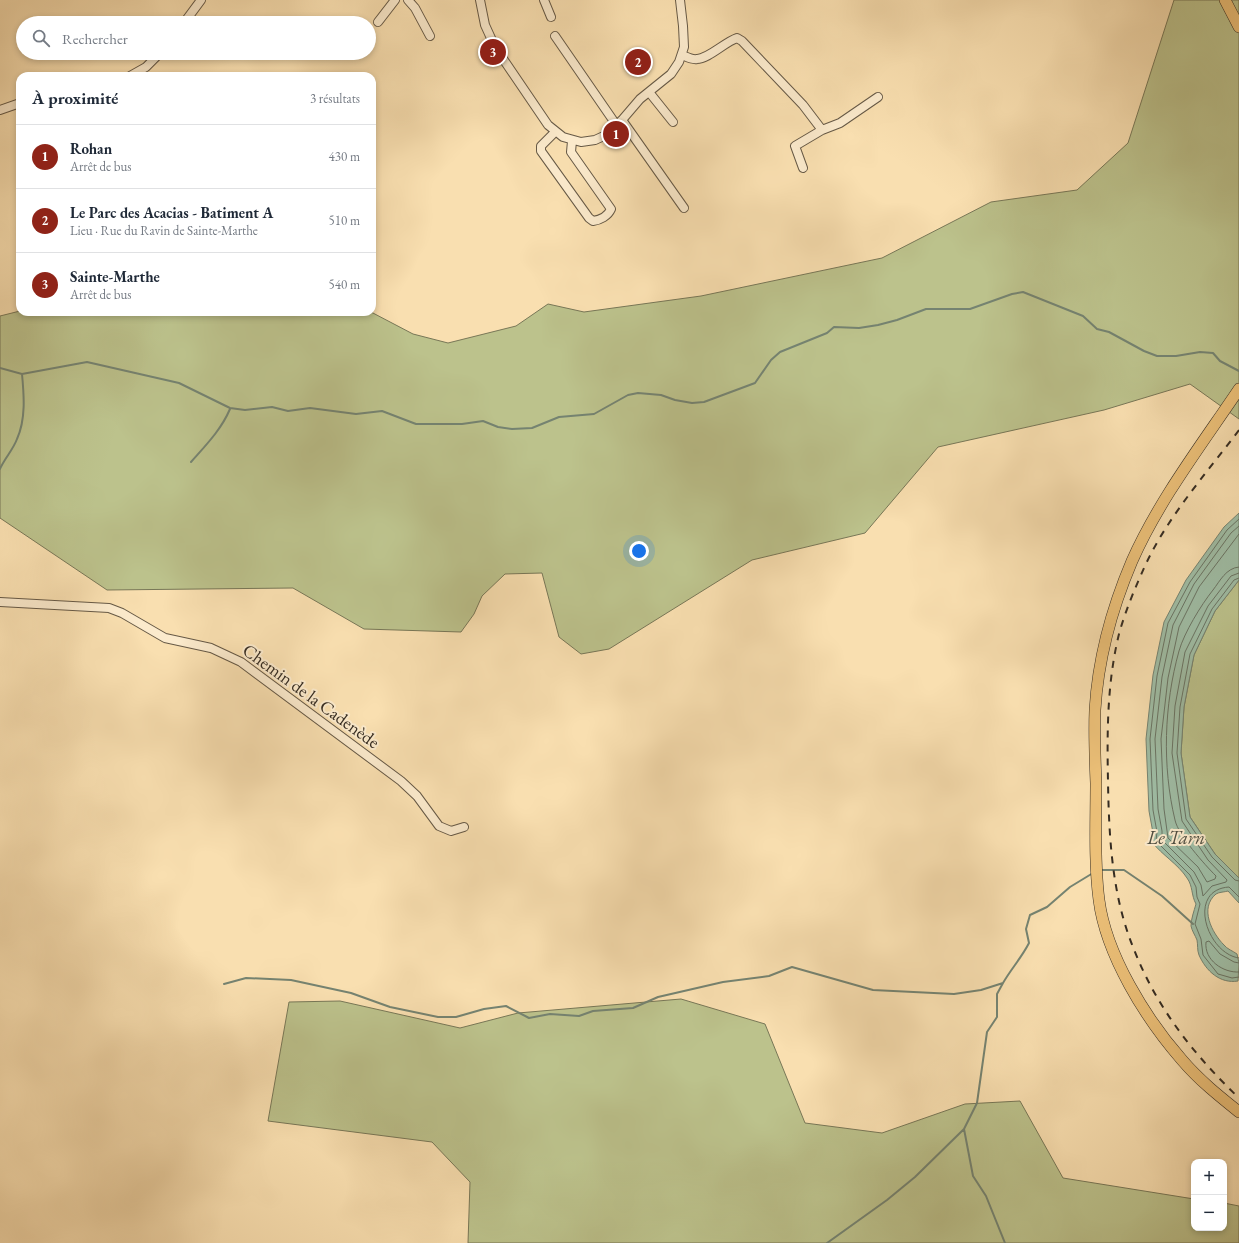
<!DOCTYPE html>
<html lang="fr">
<head>
<meta charset="utf-8">
<style>
  :root { --surface:#fff; --page:#f2f2f3; --text:#1f2937; --muted:#747a83; --line:#e0e1e3; --accent:#8f2418 }
  body { margin:0; font-family:"EB Garamond",serif; background:var(--page); color:var(--text) }
  .controls { position:absolute; right:12px; bottom:12px; display:grid; overflow:hidden; border-radius:8px; box-shadow:0 2px 6px #0003 }
  .controls button { width:36px; height:36px; display:grid; place-items:center; padding:0; border:0; border-bottom:1px solid var(--line); background:var(--surface); color:var(--text); font:20px sans-serif }
  .you { position:absolute; left:639px; top:551px; width:14px; height:14px; margin:-10px; border:3px solid #fff; border-radius:50%; background:#1a73e8; box-shadow:0 0 0 6px #1a73e833 }
  .badge { display:grid; place-items:center; width:26px; height:26px; border-radius:50%; background:var(--accent); color:#fff; font-size:13px; font-weight:700 }
  .pin { position:absolute; translate:-50% -50%; border:2px solid #fff; box-shadow:0 1px 4px #0006 }
  .list { margin:0; padding:0; list-style:none }
  h2 { display:flex; justify-content:space-between; align-items:center; height:52px; margin:0; padding:0 16px; font-size:17px }
  h2 small { font-size:13px; font-weight:400; color:var(--muted) }
  .list li { display:grid; grid-template-columns:26px 1fr auto; gap:12px; align-items:center; box-sizing:border-box; height:64px; padding:0 16px; border-top:1px solid var(--line) }
  .list b { display:block; font-size:15px; white-space:nowrap }
  .list p { margin:0; font-size:13px; white-space:nowrap; color:var(--muted) }
  .list em { font-size:13px; font-style:normal; color:var(--muted) }
  .icon { flex:none; width:22px; height:22px; fill:none; stroke:currentColor; stroke-width:2; stroke-linecap:round; stroke-linejoin:round }
  .map { position:relative; flex:none; width:1239px; height:1243px; overflow:hidden }
  .search { position:absolute; background:var(--surface); box-shadow:0 2px 6px #0003; left:16px; top:16px; width:360px; height:44px; display:flex; align-items:center; gap:10px; box-sizing:border-box; padding:0 14px; border-radius:22px; color:var(--muted); font-size:15px }
  .panel { position:absolute; background:var(--surface); box-shadow:0 2px 6px #0003; left:16px; top:72px; width:360px; height:244px; border-radius:12px }
  .map>svg:first-child { display:block }
  .green { fill:#bcc28c; stroke:#787757 }
  .water { fill:#9fbda5; stroke:#758371 }
  .lines { fill:none; stroke-linecap:round; stroke-linejoin:round }
  .shore { stroke:#6a7464; stroke-width:1 }
  .stream { stroke:#758371; stroke-width:2 }
  .minor-casing { stroke:#665946; stroke-width:10 }
  .major-casing { stroke:#352c22; stroke-width:12 }
  .minor { stroke:#fbeacc; stroke-width:8 }
  .major { stroke:#ecc078; stroke-width:11 }
  .rail { stroke:#352c22; stroke-width:2; stroke-dasharray:7 7; stroke-linecap:butt }
  .labels { text-anchor:middle; stroke-width:4; stroke-linejoin:round; paint-order:stroke }
  .street-label { font-size:18px; fill:#352c22; stroke:#fbeacc }
  .water-label { font-size:19px; font-style:italic; fill:#505043; stroke:#fbeacc }
</style>
</head>
<body>
<div class="map">
<svg width="1239" height="1243" viewBox="0 0 1239 1243">
  <rect width="100%" height="100%" fill="#f9dfb0"/>
  <filter id="stains"><feTurbulence type="fractalNoise" baseFrequency=".005" numOctaves="4"/><feColorMatrix values="0 0 0 0 .2 0 0 0 0 .09 0 0 0 0 .02 0 0 0 .5 -.17"/></filter>
  <radialGradient id="worn" r=".72"><stop offset=".6" stop-color="#630" stop-opacity="0"/><stop offset="1" stop-color="#630" stop-opacity=".3"/></radialGradient>
  <path class="green" d="M 1174,0 L 1239,0 L 1239,419 L 1190,384 L 1104,410 L 938,447 L 865,533 L 752,560 L 609,649 L 581,654 L 559,637 L 542,573 L 505,574 L 482,596 L 474,614 L 461,632 L 364,629 L 293,588 L 107,590 L 0,518 L 0,316 L 20,311 L 371,312 L 413,334 L 448,343 L 516,326 L 548,304 L 584,312 L 701,296 L 882,258 L 991,202 L 1077,190 L 1128,143 Z
    M 1239,580 L 1239,878 L 1215,854 L 1190,817 L 1181,753 L 1184,707 L 1194,655 L 1215,611 Z
    M 681,999 L 765,1024 L 805,1123 L 882,1133 L 965,1104 L 1020,1101 L 1063,1178 L 1194,1199 L 1194,1228 L 1224,1228 L 1224,1203 L 1239,1206 L 1239,1243 L 468,1243 L 470,1182 L 432,1142 L 268,1121 L 289,1002 L 340,1001 L 460,1028 L 518,1013 Z"/>
  <path class="water" d="M 1239,513 L 1239,580 L 1215,611 L 1194,655 L 1184,707 L 1181,753 L 1190,817 L 1215,854 L 1239,878 L 1239,903 L 1228,891 C 1225,892 1219,892 1216,894 C 1199,908 1212,933 1224,945 C 1227,949 1233,951 1237,954 L 1239,963 L 1238,981 C 1220,984 1206,971 1199,955 C 1197,950 1198,945 1197,940 C 1195,935 1192,931 1191,926 C 1191,919 1194,911 1196,904 C 1191,895 1193,886 1187,878 C 1178,864 1162,855 1152,842 L 1153,833 L 1149,811 L 1146,739 L 1153,675 L 1164,622 L 1186,580 L 1224,527 Z"/>
  <g class="lines">
    <path class="shore" d="M 1239,519 L 1227,530 L 1190,582 L 1168,623 L 1157,676 L 1150,739 L 1153,810 L 1157,832 L 1156,841 L 1190,875 L 1196,887 L 1197,897 L 1200,904 L 1195,924 L 1201,939 L 1203,955 L 1218,974 L 1232,978 L 1239,977
      M 1239,526 L 1231,533 L 1194,584 L 1173,625 L 1162,677 L 1155,739 L 1158,809 L 1162,831 L 1162,840 L 1194,872 L 1201,885 L 1203,896 L 1212,886 L 1226,882 L 1227,880 L 1208,860 L 1182,821 L 1172,753 L 1175,706 L 1185,652 L 1208,606 L 1231,576 L 1239,573
      M 1239,534 L 1199,587 L 1179,627 L 1168,678 L 1161,739 L 1164,809 L 1168,838 L 1198,867 L 1207,882 L 1215,879 L 1216,876 C 1205,865 1178,835 1175,820 C 1162,766 1164,705 1179,651 C 1184,633 1201,605 1213,590 C 1220,581 1226,568 1239,567
      M 1239,578 L 1234,580 L 1212,609 L 1190,654 L 1180,707 L 1177,753 L 1186,819 L 1212,857 L 1235,880 L 1239,881
      M 1239,897 L 1229,887 C 1186,890 1207,954 1239,958
      M 1239,963 L 1234,962 L 1220,954 L 1209,941 L 1206,942 C 1204,960 1223,973 1239,972"/>
    <path class="stream" d="M 0,368 L 22,374 L 87,362 L 179,383 L 230,408 L 245,410 L 272,407 L 288,411 L 310,408 L 356,414 L 382,411 L 416,424 L 462,424 L 483,421 L 498,427 L 512,429 L 532,428 L 559,417 L 594,414 L 628,395 L 638,393 L 661,395 L 675,400 L 692,403 L 704,402 L 755,383 L 771,360 L 780,352 L 827,333 L 834,327 L 859,328 L 878,325 L 897,320 L 926,309 L 970,309 L 1012,294 L 1023,292 L 1083,316 L 1097,329 L 1109,332 L 1144,351 L 1157,356 L 1176,356 L 1200,352 L 1213,353 L 1220,361 L 1239,371
      M 191,462 C 206,445 221,430 230,409
      M 0,469 C 4,459 13,450 17,439 C 26,419 24,395 22,374
      M 1101,870 L 1124,870 L 1162,896 L 1193,924
      M 224,984 L 246,978 L 291,980 L 351,993 L 390,1007 L 438,1017 L 456,1017 L 484,1009 L 506,1006 L 529,1018 L 550,1014 L 579,1016 L 593,1011 L 633,1008 L 658,997 L 723,982 L 769,976 L 792,967 L 873,990 L 954,994 L 981,990 L 1003,983 C 1011,969 1022,957 1029,943 L 1026,929 L 1030,915 L 1047,907 L 1070,887 L 1093,873
      M 964,1129 L 973,1176 L 986,1196 L 1005,1243
      M 827,1243 L 887,1200 L 915,1177 L 964,1129 L 977,1103 L 987,1032 L 997,1017 L 997,994 L 1003,983"/>
    <g class="minor-casing">
      <path id="minor" d="M 408,0 L 415,8 L 430,36
        M 480,0 L 485,25 L 495,47 L 548,125 L 563,137 L 581,142 L 595,140 L 606,135 L 622,120 L 640,99 L 671,74 L 679,62 L 684,47 L 683,26 L 680,0
        M 544,0 L 551,17
        M 378,22 L 395,0
        M 184,23 L 201,0
        M 555,36 L 617,126
        M 682,55 C 687,57 692,60 697,59 C 708,59 725,42 737,38 L 742,41 L 803,105 L 822,130 L 840,123 L 878,97
        M 130,76 L 146,67 L 160,53
        M 649,92 L 673,122
        M 0,110 L 20,103
        M 622,120 L 684,208
        M 555,132 L 541,146 L 541,151 L 589,218 L 593,221 C 600,220 608,216 611,209 L 571,152 L 572,141
        M 803,168 L 795,146 L 822,130
        M 0,602 L 109,608 L 122,613 L 165,638 L 211,648 L 241,662 L 401,781 L 417,796 L 439,826 L 451,831 L 464,827"/>
    </g>
    <g class="major-casing">
      <path id="major" d="M 1225,0 L 1239,27
        M 1239,389 C 1202,444 1159,500 1132,561 C 1112,608 1098,659 1095,710 C 1094,734 1095,758 1096,783 C 1096,821 1094,862 1099,900 C 1106,955 1146,1019 1182,1060 C 1199,1080 1219,1096 1239,1112"/>
    </g>
    <use href="#minor" class="minor"/>
    <use href="#major" class="major"/>
    <path class="rail" d="M 1239,430 C 1206,474 1167,517 1144,568 C 1135,588 1125,612 1119,634 C 1107,683 1107,732 1108,782 C 1109,838 1112,895 1133,947 C 1156,1007 1193,1054 1239,1098"/>
  </g>
  <g class="labels">
    <g class="street-label">
      <text transform="translate(311 696) rotate(36)" y="6">Chemin de la Cadenède</text>
    </g>
    <g class="water-label">
      <text x="1176" y="844">Le Tarn</text>
    </g>
  </g>
  <rect width="100%" height="100%" filter="url(#stains)"/>
  <rect width="100%" height="100%" fill="url(#worn)"/>
</svg>
<div class="controls">
<button>+</button>
<button>−</button>
</div>
<div class="you"></div>
<div class="pin badge" style="left:616px;top:134px">1</div>
<div class="pin badge" style="left:638px;top:62px">2</div>
<div class="pin badge" style="left:493px;top:52px">3</div>
<div class="search"><svg class="icon" aria-label="search" viewBox="0 0 24 24"><circle cx="10" cy="10" r="6"/><path d="M15 15l6 6"/></svg>Rechercher</div>
<section class="panel">
<h2>À proximité<small>3 résultats</small></h2>
<ul class="list">
<li><span class="badge">1</span><div><b>Rohan</b><p>Arrêt de bus</p></div><em>430 m</em></li>
<li><span class="badge">2</span><div><b>Le Parc des Acacias - Batiment A</b><p>Lieu · Rue du Ravin de Sainte-Marthe</p></div><em>510 m</em></li>
<li><span class="badge">3</span><div><b>Sainte-Marthe</b><p>Arrêt de bus</p></div><em>540 m</em></li>
</ul>
</section>
</div>
</body>
</html>
